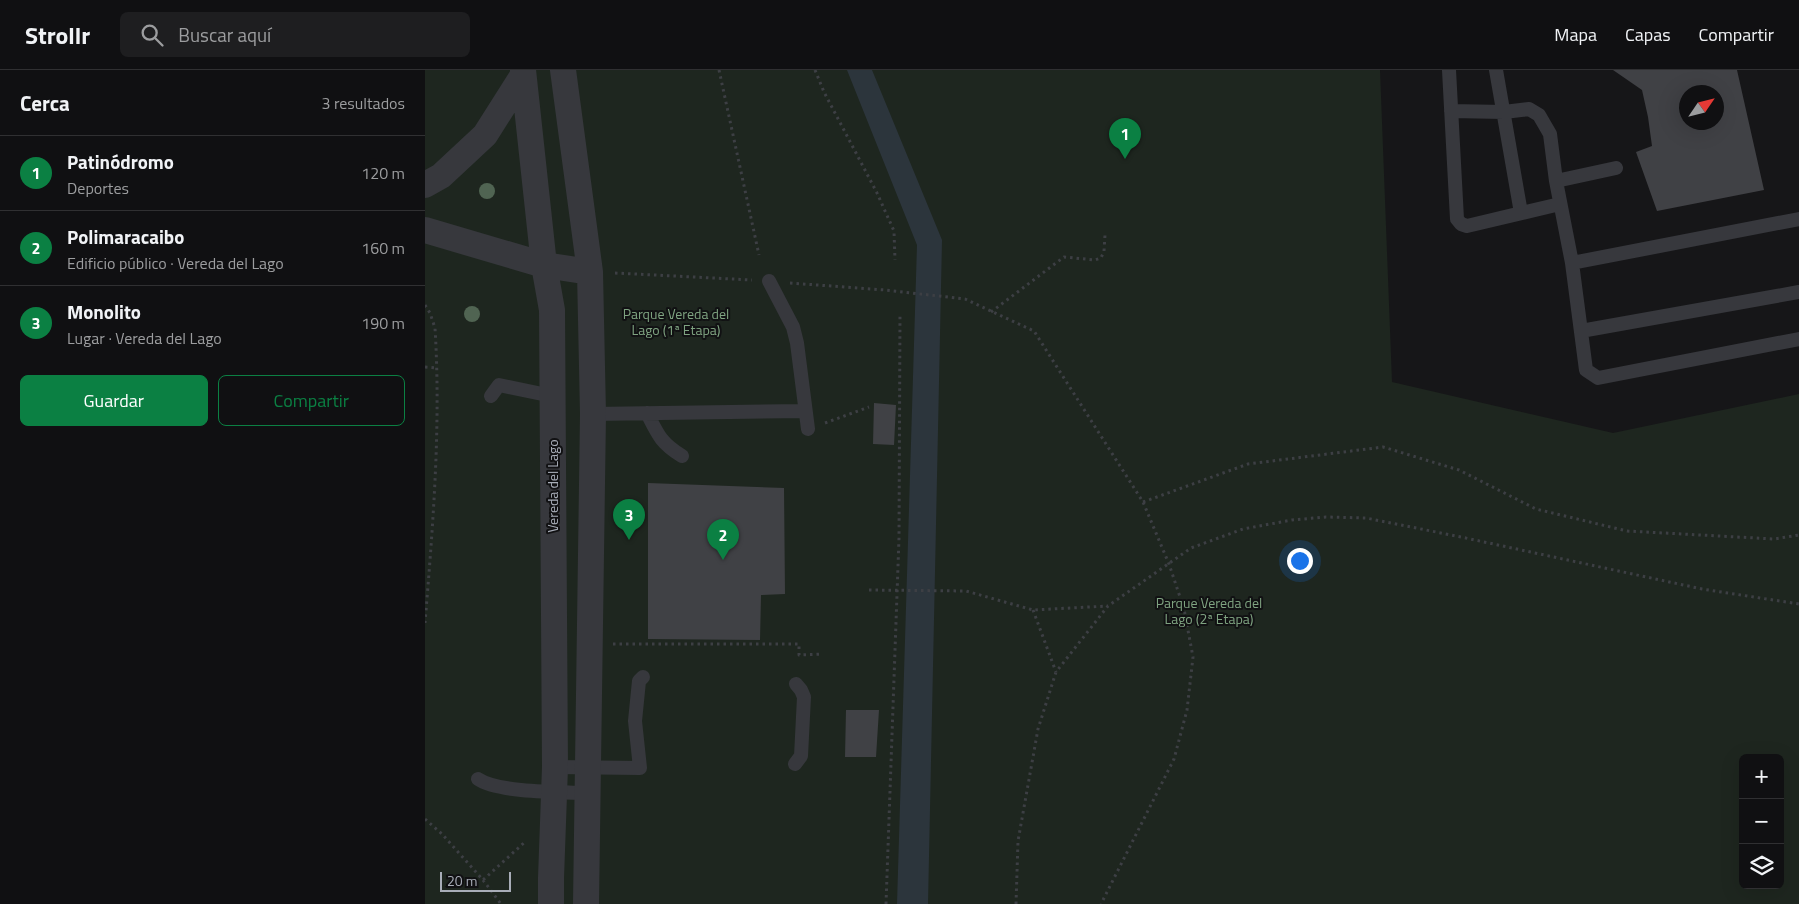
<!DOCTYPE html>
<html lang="es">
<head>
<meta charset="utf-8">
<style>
  :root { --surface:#101012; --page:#1e1e20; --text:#f1f3f6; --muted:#9c9d9f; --line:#303032; --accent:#0b8043 }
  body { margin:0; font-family:"Titillium Web",sans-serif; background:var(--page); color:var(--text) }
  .controls { position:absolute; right:15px; bottom:15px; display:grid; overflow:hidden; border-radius:8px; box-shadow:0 5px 20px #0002 }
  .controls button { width:45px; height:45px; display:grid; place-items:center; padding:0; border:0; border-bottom:1px solid var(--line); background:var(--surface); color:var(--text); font:25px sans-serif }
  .compass { position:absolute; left:1254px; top:15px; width:45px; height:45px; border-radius:50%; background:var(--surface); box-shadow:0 5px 20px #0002; rotate:55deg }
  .scale { position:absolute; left:15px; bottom:12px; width:71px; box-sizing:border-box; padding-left:5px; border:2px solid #a8adb8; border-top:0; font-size:14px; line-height:18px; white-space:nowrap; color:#a8adb8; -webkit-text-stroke:4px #111113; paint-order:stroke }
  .you { position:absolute; left:874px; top:490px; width:18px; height:18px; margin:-12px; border:4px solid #fff; border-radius:50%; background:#1a73e8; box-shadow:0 0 0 8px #1a73e833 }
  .badge { display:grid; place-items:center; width:32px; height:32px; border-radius:50%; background:var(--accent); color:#fff; font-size:16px; font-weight:700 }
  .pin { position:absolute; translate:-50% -41px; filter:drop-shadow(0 1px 2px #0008) }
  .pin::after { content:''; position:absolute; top:26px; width:18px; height:15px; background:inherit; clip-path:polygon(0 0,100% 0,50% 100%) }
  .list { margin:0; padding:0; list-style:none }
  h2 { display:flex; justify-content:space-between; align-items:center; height:65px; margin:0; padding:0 20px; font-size:21px }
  h2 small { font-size:16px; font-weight:400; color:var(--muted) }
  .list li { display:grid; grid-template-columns:32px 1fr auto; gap:15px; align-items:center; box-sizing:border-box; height:75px; padding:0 20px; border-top:1px solid var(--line) }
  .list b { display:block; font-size:19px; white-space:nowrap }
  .list p { margin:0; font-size:16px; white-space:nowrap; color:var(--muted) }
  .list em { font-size:16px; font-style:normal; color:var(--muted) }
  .actions { display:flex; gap:10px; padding:15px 20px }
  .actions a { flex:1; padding:11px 0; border:1px solid var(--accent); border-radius:8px; text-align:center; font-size:18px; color:var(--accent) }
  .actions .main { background:var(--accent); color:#fff }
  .icon { flex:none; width:28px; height:28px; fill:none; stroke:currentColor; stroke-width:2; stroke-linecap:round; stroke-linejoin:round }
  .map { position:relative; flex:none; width:1374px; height:834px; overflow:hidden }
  header { display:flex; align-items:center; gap:30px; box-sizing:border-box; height:70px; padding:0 25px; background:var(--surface); border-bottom:1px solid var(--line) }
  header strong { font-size:24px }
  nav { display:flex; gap:28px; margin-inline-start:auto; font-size:18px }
  .search { width:350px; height:45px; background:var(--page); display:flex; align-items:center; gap:12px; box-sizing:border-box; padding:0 18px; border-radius:8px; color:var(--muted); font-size:19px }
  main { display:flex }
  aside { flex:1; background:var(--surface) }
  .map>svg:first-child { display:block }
  .green { fill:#1e261f; fill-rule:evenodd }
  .water { fill:#2c353c }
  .building { fill:#404145; fill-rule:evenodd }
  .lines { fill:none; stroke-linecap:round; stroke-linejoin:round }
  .path { stroke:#3d3f44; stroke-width:3; stroke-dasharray:2.5 4; stroke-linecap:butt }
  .service { stroke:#37383d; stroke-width:14 }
  .minor { stroke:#37383d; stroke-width:26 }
  .tree { fill:#506452 }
  .labels { text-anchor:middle; stroke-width:4; stroke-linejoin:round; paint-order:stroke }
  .park-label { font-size:14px; fill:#7fa381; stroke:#111113 }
  .street-label { font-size:14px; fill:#a8adb8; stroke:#111113 }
</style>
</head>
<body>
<header>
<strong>Strollr</strong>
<div class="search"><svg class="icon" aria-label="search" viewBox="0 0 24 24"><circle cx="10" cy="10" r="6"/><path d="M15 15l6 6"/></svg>Buscar aquí</div>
<nav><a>Mapa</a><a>Capas</a><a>Compartir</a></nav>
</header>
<main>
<aside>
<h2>Cerca<small>3 resultados</small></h2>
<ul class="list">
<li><span class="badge">1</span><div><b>Patinódromo</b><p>Deportes</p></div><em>120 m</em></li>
<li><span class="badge">2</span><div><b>Polimaracaibo</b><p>Edificio público · Vereda del Lago</p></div><em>160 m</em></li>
<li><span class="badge">3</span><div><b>Monolito</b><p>Lugar · Vereda del Lago</p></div><em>190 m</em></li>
</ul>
<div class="actions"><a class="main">Guardar</a><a>Compartir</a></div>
</aside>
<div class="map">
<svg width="1374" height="834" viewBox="0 0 1374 834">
  <rect width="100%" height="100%" fill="#161618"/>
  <path class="green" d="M 0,0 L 955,0 L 967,312 L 1188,363 L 1374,324 L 1374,834 L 0,834 ZM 1318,688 L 1355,688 L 1355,815 L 1318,815 Z"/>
  <path class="water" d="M 422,0 L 447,0 L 517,170 L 503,834 L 472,834 L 492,175 Z"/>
  <path class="building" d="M 1188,0 L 1312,0 L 1339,120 L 1232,141 L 1211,82 L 1227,76 L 1223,47 L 1217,20 ZM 1262,22 L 1292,22 L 1292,52 L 1262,52 Z
    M 449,333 L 471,335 L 469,375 L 448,374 Z
    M 223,413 L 359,418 L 360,524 L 336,525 L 335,570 L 223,569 Z
    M 421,640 L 454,640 L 451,687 L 420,687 Z"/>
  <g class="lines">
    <path class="path" d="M 294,0 L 334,185
      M 390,0 L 399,22 L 452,123 L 469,161 L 470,190
      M 190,203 L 327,210
      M 365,213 L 460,220 L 540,229 L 609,261 L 718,432 L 744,494 L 759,539 L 768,587 L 762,640 L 749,689 L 676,834
      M 0,235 L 5,243 L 10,258 C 16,356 8,455 0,553
      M 566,242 L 639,187 L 670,190 L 676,188 L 679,181 L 680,165
      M 0,297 L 11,298
      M 400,353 L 444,337
      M 718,432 L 823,394 L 958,377 L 1034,400 L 1111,439 L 1202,461 L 1349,469 L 1374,465
      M 444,520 L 541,521 L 608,540 L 683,536
      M 608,540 L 631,602
      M 188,574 L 374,574 L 374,585 L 397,584
      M 0,749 L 17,764 L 58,810 L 101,771
      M 58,810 L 76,834
      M 461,834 L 474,468 L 475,243
      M 591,834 L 593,771 L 613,659 L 631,602 L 683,536 L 766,478 L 818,459 L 867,450 L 901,447 L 941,448 L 1036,467 L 1277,519 L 1374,534"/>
    <path class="service" d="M 1024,0 L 1032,149 L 1036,154 L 1042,156 L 1135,134
      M 1071,0 L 1096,143
      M 1026,41 L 1079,42 L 1104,39 L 1114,45 L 1125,64 L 1131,111 L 1147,193
      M 1131,111 L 1191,98
      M 1374,149 L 1147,193 L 1161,300 L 1173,308 L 1374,269
      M 344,211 L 368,257 L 372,273 L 383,359
      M 1156,261 L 1374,222
      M 66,326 L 74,315 L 127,326
      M 222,343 C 233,365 236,373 257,386
      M 168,344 L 380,341
      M 370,694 L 376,686 L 379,627 L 376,620 L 371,614
      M 130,697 L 215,698 L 210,651 L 214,611 L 218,607
      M 53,709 C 74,723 136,722 162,723"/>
    <path class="minor" d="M 98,0 L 119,195 L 127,240 L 130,697 L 126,808 L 126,834
      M 138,0 L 165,202 L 168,344 L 161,834
      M 0,115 L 16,106 L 60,65 L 98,5
      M 0,160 L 119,195 L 165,202"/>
  </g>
  <g class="tree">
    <circle cx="62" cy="121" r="8"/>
    <circle cx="47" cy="244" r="8"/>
  </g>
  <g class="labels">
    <g class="park-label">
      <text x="251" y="249">Parque Vereda del<tspan x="251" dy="16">Lago (1ª Etapa)</tspan></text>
      <text x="784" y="538">Parque Vereda del<tspan x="784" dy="16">Lago (2ª Etapa)</tspan></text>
    </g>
    <g class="street-label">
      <text transform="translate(128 416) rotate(-90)" y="5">Vereda del Lago</text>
    </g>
  </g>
</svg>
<div class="controls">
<button>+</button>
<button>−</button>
<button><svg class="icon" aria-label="layers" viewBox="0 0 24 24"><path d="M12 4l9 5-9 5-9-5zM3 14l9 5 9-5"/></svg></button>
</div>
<svg class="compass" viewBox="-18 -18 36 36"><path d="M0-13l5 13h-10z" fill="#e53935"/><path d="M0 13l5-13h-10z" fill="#9c9d9f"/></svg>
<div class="scale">20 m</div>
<div class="you"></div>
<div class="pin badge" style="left:700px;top:89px">1</div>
<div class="pin badge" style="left:298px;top:490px">2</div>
<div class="pin badge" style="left:204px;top:470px">3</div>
</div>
</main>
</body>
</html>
